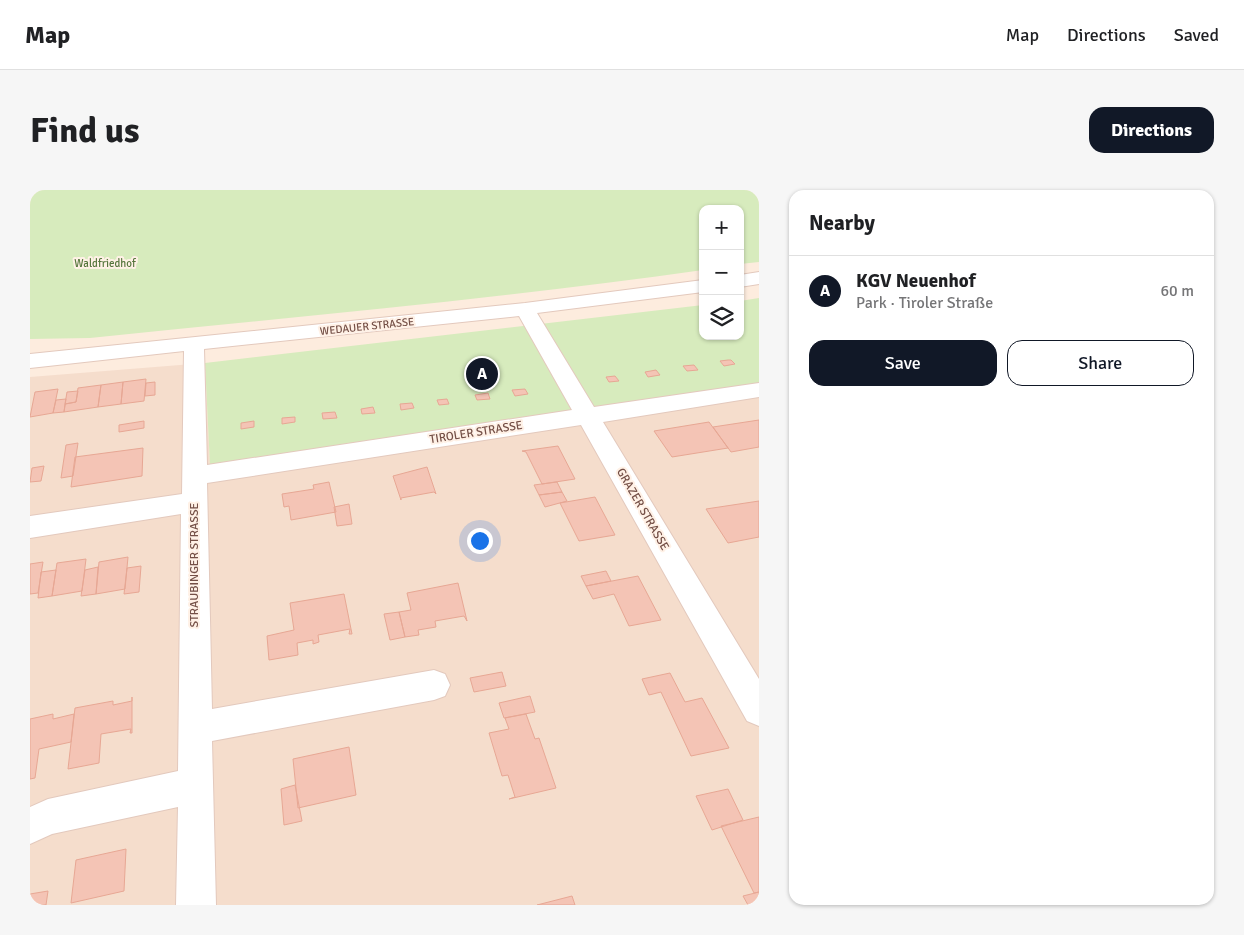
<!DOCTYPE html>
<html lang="en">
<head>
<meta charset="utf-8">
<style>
  :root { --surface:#fff; --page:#f6f6f6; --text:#202124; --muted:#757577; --line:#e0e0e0; --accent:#111827 }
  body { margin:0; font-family:Signika,sans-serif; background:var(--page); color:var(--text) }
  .controls { position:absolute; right:15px; top:15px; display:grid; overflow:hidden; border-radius:10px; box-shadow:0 1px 4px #0004 }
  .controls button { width:45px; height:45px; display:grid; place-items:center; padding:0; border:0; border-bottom:1px solid var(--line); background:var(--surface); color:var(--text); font:25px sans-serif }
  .you { position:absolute; left:449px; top:350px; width:18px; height:18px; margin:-12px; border:4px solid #fff; border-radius:50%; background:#1a73e8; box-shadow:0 0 0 8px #1a73e833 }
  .badge { display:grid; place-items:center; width:32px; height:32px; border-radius:50%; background:var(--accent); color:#fff; font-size:16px; font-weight:700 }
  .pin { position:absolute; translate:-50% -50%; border:2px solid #fff; box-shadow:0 1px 5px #0006 }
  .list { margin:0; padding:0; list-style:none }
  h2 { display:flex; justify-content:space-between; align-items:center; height:65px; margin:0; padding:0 20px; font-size:21px }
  h2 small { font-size:16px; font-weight:400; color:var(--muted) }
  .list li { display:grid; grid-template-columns:32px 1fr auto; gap:15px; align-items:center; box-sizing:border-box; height:70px; padding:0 20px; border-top:1px solid var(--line) }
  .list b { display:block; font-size:19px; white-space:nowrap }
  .list p { margin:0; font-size:16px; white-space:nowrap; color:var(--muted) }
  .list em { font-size:16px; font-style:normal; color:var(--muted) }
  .actions { display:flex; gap:10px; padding:15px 20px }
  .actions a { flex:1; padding:11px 0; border:1px solid var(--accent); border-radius:15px; text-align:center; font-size:18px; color:var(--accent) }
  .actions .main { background:var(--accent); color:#fff }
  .icon { flex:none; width:28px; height:28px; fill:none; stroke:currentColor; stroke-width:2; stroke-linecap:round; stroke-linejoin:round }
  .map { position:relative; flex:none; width:729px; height:715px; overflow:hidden; border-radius:15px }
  header { display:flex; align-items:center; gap:30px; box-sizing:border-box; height:70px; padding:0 25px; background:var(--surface); border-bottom:1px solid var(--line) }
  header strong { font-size:24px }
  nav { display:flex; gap:28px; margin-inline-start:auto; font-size:18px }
  .intro { display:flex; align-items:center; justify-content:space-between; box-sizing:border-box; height:120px; padding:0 30px }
  h1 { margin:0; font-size:35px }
  .button { padding:12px 22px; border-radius:15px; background:var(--accent); color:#fff; font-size:18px; font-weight:700 }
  main { display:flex; gap:30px; padding:0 30px }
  aside { flex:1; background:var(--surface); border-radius:15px; box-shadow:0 1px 4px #0004 }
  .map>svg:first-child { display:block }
  .residential { fill:#f5ddcc }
  .green { fill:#d7ebbd }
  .building { fill:#f4c4b5; stroke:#e7a794 }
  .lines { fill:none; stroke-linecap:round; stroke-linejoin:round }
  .minor-casing { stroke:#e3c9bd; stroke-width:2 }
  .minor { fill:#fff; fill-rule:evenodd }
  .labels { text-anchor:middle; stroke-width:4; stroke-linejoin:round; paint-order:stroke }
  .far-park-label { font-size:11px; fill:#55753b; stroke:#fff1e6 }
  .far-street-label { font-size:11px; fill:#744f46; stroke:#fff1e6 }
  .street-label { font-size:12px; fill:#744f46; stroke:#fff1e6 }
</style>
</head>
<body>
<header>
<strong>Map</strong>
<nav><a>Map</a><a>Directions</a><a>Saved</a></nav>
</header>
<div class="intro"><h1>Find us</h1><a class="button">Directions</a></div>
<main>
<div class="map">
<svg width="729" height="715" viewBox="0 0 729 715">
  <rect width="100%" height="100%" fill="#fdecde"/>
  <path class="residential" d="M 175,173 L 180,275 L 729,194 L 729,715 L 0,715 L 0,187 Z"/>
  <path class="green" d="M 0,0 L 729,0 L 729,72 L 710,74 L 710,19 L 673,19 L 673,80 C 469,109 264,127 60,148 L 0,149 Z
    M 729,108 L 729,194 L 180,276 L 175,173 L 673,115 L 673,146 L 710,146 L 710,111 Z"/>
  <path class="building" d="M 698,170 L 701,170 L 705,174 L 694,176 L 690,171 Z
    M 664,175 L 668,180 L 657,181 L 653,176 Z
    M 626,180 L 630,185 L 618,187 L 615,182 Z
    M 585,186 L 589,191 L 579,192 L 576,187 Z
    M 116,189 L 114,211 L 91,214 L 93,192 Z
    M 93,192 L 91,214 L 68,217 L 71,195 Z
    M 125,192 L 125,205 L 115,206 L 116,193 Z
    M 71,195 L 68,217 L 34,222 L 35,214 L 46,212 L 48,198 Z
    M 28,199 L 23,223 L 0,227 L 5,202 Z
    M 495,199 L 498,204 L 485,206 L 482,200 Z
    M 48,201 L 46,212 L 35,214 L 37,202 Z
    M 458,203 L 460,209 L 447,210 L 445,205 Z
    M 36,209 L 34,222 L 23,223 L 26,210 Z
    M 417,209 L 419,214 L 409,215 L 407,210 Z
    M 382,213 L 384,218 L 371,220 L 370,214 Z
    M 343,217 L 345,223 L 332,224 L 331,219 Z
    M 305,222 L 307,228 L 293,229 L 292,223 Z
    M 265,227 L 265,232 L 252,234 L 252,228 Z
    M 729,230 L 729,257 L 701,262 L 683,237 Z
    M 114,231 L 114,238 L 89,242 L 89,235 Z
    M 224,231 L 224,237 L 211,239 L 211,233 Z
    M 679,232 L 698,258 L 642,267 L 624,241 Z
    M 48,253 L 43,286 L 31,288 L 36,255 Z
    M 528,256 L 545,289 L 512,294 L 496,262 L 492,261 Z
    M 113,258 L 112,286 L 41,297 L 45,267 Z
    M 14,276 L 11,291 L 0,292 L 2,278 Z
    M 397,277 L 406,304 L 404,302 L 371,308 L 371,310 L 363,286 Z
    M 299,292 L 306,322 L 261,330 L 259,316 L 254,317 L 252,304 L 284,299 L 283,295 Z
    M 527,292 L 532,302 L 509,305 L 504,295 Z
    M 532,302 L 537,311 L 515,317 L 509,305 Z
    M 565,307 L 585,345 L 549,351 L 530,313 Z
    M 729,311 L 729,347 L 698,353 L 676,319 Z
    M 319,314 L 322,334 L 307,336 L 304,317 Z
    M 98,367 L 95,399 L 66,404 L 69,372 Z
    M 56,369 L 52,401 L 22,406 L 27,373 Z
    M 13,372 L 8,403 L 0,404 L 0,374 Z
    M 111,376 L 109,402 L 94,404 L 97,378 Z
    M 68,377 L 66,404 L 51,406 L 55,380 Z
    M 26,380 L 22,406 L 8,408 L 11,382 Z
    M 576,381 L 581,391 L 556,396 L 551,386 Z
    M 608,386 L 631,430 L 599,436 L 584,404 L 563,409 L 556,396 Z
    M 428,393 L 437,431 L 434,426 L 405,431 L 406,437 L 388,440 L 389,445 L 375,447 L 369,422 L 381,420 L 377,403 Z
    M 314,404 L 322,444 L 319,444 L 320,439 L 288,445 L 289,452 L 283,454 L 283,450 L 267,453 L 268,465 L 239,470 L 237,446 L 264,440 L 260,413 Z
    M 369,422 L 375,447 L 360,450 L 354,424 Z
    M 472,482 L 476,496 L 444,502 L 440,488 Z
    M 640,483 L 655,512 L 672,508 L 699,558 L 661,566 L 631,502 L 619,505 L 612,489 Z
    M 500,506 L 505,522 L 474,528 L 469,513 Z
    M 102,507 L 102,543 L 100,543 L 101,539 L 71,544 L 69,573 L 38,579 L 45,518 L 83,511 L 83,515 L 102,511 Z
    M 23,524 L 23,529 L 44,524 L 41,552 L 9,559 L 5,588 L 0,589 L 0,529 Z
    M 496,524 L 505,549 L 509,548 L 526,598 L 479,609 L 485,607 L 478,585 L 472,586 L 459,543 L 479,539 L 475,528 Z
    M 319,557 L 326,605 L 268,618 L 263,569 Z
    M 265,595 L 272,631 L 254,635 L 251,599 Z
    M 698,599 L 713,630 L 682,640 L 666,606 Z
    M 729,627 L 729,702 L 724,703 L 691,636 Z
    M 96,659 L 94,701 L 41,713 L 46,670 Z
    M 18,701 L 16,715 L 0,715 L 0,704 Z
    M 729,702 L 729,715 L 718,715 L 713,706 Z
    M 542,706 L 545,715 L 507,715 Z"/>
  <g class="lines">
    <g class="minor-casing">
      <path id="minor" d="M 729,82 L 729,94 L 710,97 L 710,85 Z
        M 673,90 L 673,102 L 507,123 L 564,217 L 729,193 L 729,207 L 573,232 L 729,489 L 729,536 L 717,531 L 551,235 L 177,293 L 182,519 L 404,480 L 415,484 L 420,495 L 415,506 L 404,510 L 182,551 L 186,715 L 146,715 L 148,617 L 22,644 L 0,654 L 0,617 L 18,609 L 148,581 L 151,324 L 0,348 L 0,326 L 152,304 L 154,161 L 0,178 L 0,164 L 495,113 ZM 489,126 L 542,220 L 177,275 L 174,159 Z"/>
    </g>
    <use href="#minor" class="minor"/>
  </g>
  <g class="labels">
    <g class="far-park-label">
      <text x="75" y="77">Waldfriedhof</text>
    </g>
    <g class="far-street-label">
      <text transform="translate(337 136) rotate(-6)" y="4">WEDAUER STRASSE</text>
    </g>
    <g class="street-label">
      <text transform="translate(446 242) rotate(-9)" y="4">TIROLER STRASSE</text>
      <text transform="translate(613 319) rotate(60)" y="4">GRAZER STRASSE</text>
      <text transform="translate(164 375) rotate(-90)" y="4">STRAUBINGER STRASSE</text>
    </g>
  </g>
</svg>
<div class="controls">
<button>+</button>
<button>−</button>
<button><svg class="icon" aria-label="layers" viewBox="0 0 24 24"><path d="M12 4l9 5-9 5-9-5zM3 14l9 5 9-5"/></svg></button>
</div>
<div class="you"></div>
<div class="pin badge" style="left:452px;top:184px">A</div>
</div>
<aside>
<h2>Nearby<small></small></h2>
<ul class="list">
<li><span class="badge">A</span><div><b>KGV Neuenhof</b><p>Park · Tiroler Straße</p></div><em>60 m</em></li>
</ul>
<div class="actions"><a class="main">Save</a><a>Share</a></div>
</aside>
</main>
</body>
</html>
